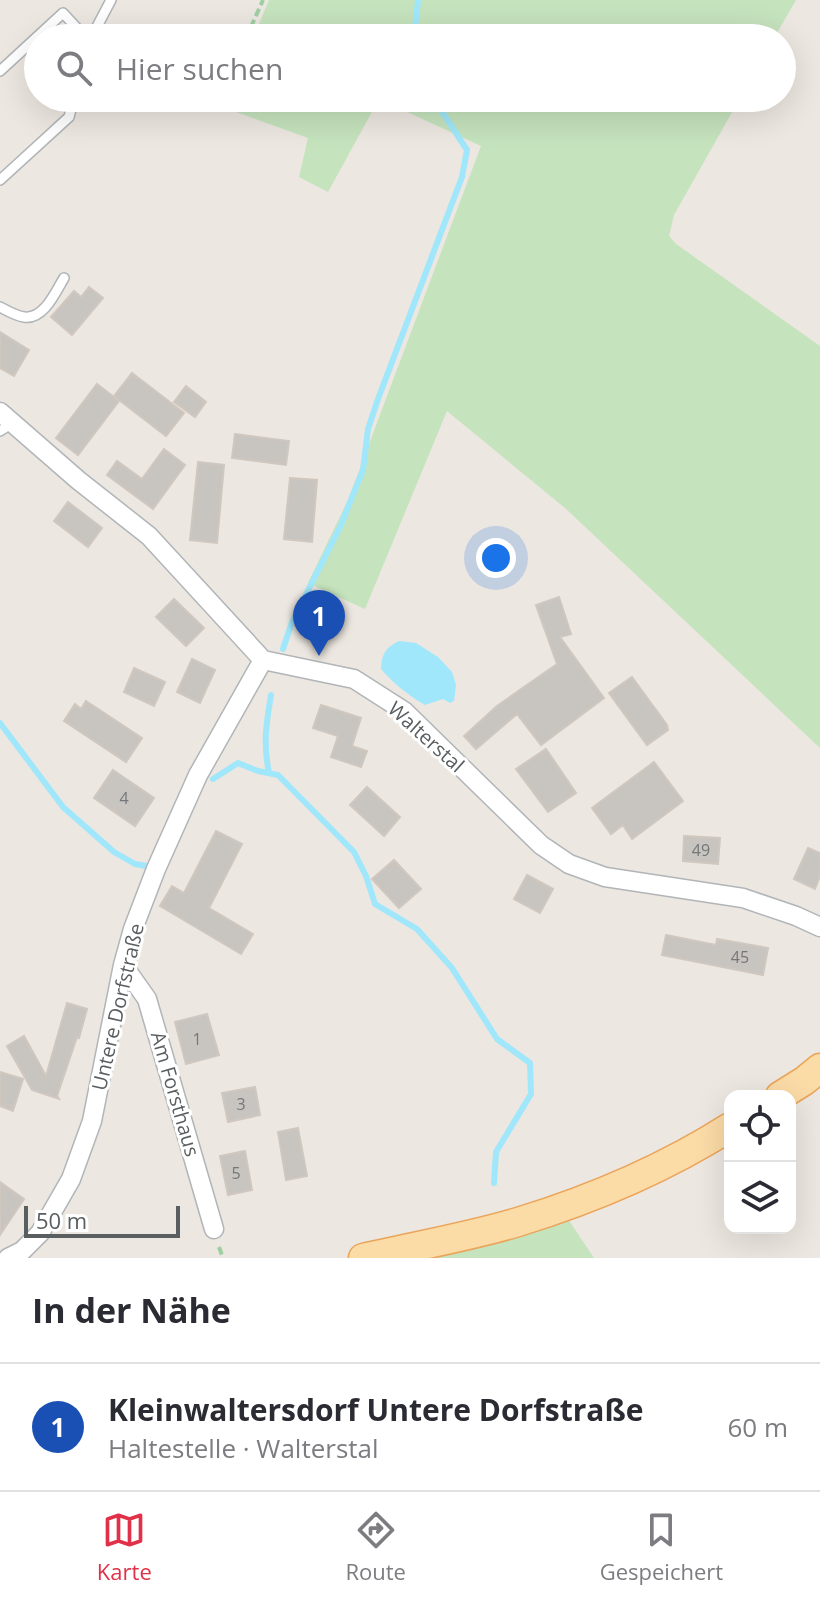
<!DOCTYPE html>
<html lang="de">
<head>
<meta charset="utf-8">
<style>
  :root { --surface:#fff; --page:#f7f7f7; --text:#2b2b33; --muted:#7c7c81; --line:#e1e1e2; --accent:#e13148 }
  body { margin:0; font-family:"Open Sans",sans-serif; background:var(--page); color:var(--text) }
  .controls { position:absolute; right:24px; bottom:24px; display:grid; overflow:hidden; border-radius:16px; box-shadow:0 8px 32px #0002 }
  .controls button { width:72px; height:72px; display:grid; place-items:center; padding:0; border:0; border-bottom:2px solid var(--line); background:var(--surface); color:var(--text); font:40px sans-serif }
  .scale { position:absolute; left:24px; bottom:20px; width:156px; box-sizing:border-box; padding-left:8px; border:4px solid #595e61; border-top:0; font-size:22px; line-height:28px; white-space:nowrap; color:#595e61; -webkit-text-stroke:6px #fff; paint-order:stroke }
  .you { position:absolute; left:496px; top:558px; width:28px; height:28px; margin:-20px; border:6px solid #fff; border-radius:50%; background:#1a73e8; box-shadow:0 0 0 12px #1a73e833 }
  .badge { display:grid; place-items:center; width:52px; height:52px; border-radius:50%; background:var(--accent); color:#fff; font-size:26px; font-weight:700 }
  .pin { position:absolute; translate:-50% -66px; filter:drop-shadow(0 2px 4px #0008) }
  .pin::after { content:''; position:absolute; top:42px; width:28px; height:24px; background:inherit; clip-path:polygon(0 0,100% 0,50% 100%) }
  .list { margin:0; padding:0; list-style:none }
  h2 { display:flex; justify-content:space-between; align-items:center; height:104px; margin:0; padding:0 32px; font-size:34px }
  h2 small { font-size:26px; font-weight:400; color:var(--muted) }
  .list li { display:grid; grid-template-columns:52px 1fr auto; gap:24px; align-items:center; box-sizing:border-box; height:128px; padding:0 32px; border-top:2px solid var(--line) }
  .list b { display:block; font-size:30px; white-space:nowrap }
  .list p { margin:0; font-size:26px; white-space:nowrap; color:var(--muted) }
  .list em { font-size:26px; font-style:normal; color:var(--muted) }
  .icon { flex:none; width:44px; height:44px; fill:none; stroke:currentColor; stroke-width:2; stroke-linecap:round; stroke-linejoin:round }
  .map { position:relative; flex:none; width:820px; height:1258px; overflow:hidden }
  .search { position:absolute; background:var(--surface); box-shadow:0 8px 32px #0002; left:24px; right:24px; top:24px; height:88px; display:flex; align-items:center; gap:20px; box-sizing:border-box; padding:0 28px; border-radius:44px; color:var(--muted); font-size:30px }
  .sheet { height:232px; background:var(--surface) }
  nav { display:flex; justify-content:space-around; align-items:center; box-sizing:border-box; height:112px; border-top:2px solid var(--line); background:var(--surface); font-size:22px; color:var(--muted) }
  nav a { display:grid; justify-items:center; gap:4px }
  nav .on { color:var(--accent) }
  .map>svg:first-child { display:block }
  .green { fill:#c5e3bd }
  .water { fill:#a1e7fb }
  .lines { fill:none; stroke-linecap:round; stroke-linejoin:round }
  .stream { stroke:#a1e7fb; stroke-width:6 }
  .building { fill:#c8c4c0; stroke:#d0c7bf; stroke-width:2 }
  .lane-casing { stroke:#b1b5b8; stroke-width:12 }
  .street-casing { stroke:#b1b5b8; stroke-width:21 }
  .primary-casing { stroke:#eba45a; stroke-width:31 }
  .path { stroke:#9ecfa1; stroke-width:4; stroke-dasharray:8 4; stroke-linecap:butt }
  .lane { stroke:#fff; stroke-width:9 }
  .street { stroke:#fff; stroke-width:18 }
  .primary { stroke:#fbdba6; stroke-width:28 }
  .labels { text-anchor:middle; stroke-width:6; stroke-linejoin:round; paint-order:stroke }
  .number-label { font-size:16px; fill:#757879 }
  .street-label { font-size:20px; fill:#595e61; stroke:#fff }
</style>
</head>
<body>
<div class="map">
<svg width="820" height="1258" viewBox="0 0 820 1258">
  <rect width="100%" height="100%" fill="#ece7e0"/>
  <path class="green" d="M 269,0 L 796,0 L 774,38 L 253,38 Z
    M 227,98 L 740,98 L 674,215 L 669,236 L 676,244 L 820,346 L 820,748 L 565,508 L 447,411 L 365,609 L 308,583 L 348,500 L 481,146 L 379,99 L 328,192 L 299,177 L 308,138 L 228,109 Z
    M 566,1216 L 594,1258 L 394,1258 Z"/>
  <path class="water" d="M 399,641 L 416,643 L 438,657 L 452,672 L 456,685 L 454,701 L 450,703 L 443,699 L 425,705 C 409,696 393,683 381,669 C 382,654 385,648 399,641 Z"/>
  <g class="lines">
    <path class="stream" d="M 414,38 L 418,0
      M 283,649 L 292,622 L 340,527 L 363,470 L 368,429 L 378,399 L 462,177 L 467,150 L 433,98
      M 0,723 L 63,807 L 114,852 L 135,864 L 146,866
      M 269,773 C 263,743 266,725 271,695
      M 213,779 L 238,763 L 258,771 L 278,775 L 354,852 L 366,876 L 375,904 L 417,929 L 452,968 L 497,1039 L 530,1063 L 531,1094 L 496,1152 L 494,1183"/>
  </g>
  <path class="building" d="M 89,287 L 103,298 L 72,335 L 51,317 L 74,291 L 81,297 Z
    M 0,332 L 29,350 L 14,376 L 0,368 Z
    M 132,373 L 184,413 L 166,436 L 114,396 Z
    M 97,384 L 119,401 L 78,455 L 56,438 Z
    M 186,386 L 206,402 L 195,417 L 174,402 Z
    M 235,434 L 289,441 L 286,465 L 232,458 Z
    M 164,449 L 185,465 L 153,509 L 107,475 L 117,461 L 142,479 Z
    M 198,462 L 224,465 L 217,543 L 190,540 Z
    M 290,478 L 317,480 L 312,542 L 284,539 Z
    M 68,502 L 102,528 L 88,547 L 54,521 Z
    M 559,597 L 571,634 L 560,637 L 604,698 L 541,745 L 517,714 L 476,749 L 464,736 L 497,706 L 557,664 L 536,605 Z
    M 174,599 L 204,628 L 186,646 L 156,617 Z
    M 192,659 L 215,670 L 200,703 L 177,692 Z
    M 134,668 L 165,682 L 154,706 L 124,692 Z
    M 632,677 L 667,725 L 668,730 L 647,745 L 609,693 Z
    M 86,701 L 142,738 L 126,762 L 64,721 L 75,704 L 81,709 Z
    M 321,705 L 361,718 L 352,746 L 367,751 L 361,767 L 331,757 L 338,736 L 313,728 Z
    M 546,749 L 576,793 L 548,812 L 516,769 Z
    M 654,762 L 683,801 L 632,839 L 623,825 L 611,834 L 592,808 Z
    M 113,770 L 154,798 L 135,826 L 94,798 Z
    M 367,787 L 400,817 L 384,836 L 350,805 Z
    M 216,831 L 242,844 L 209,908 L 253,934 L 241,954 L 160,906 L 172,886 L 184,893 Z
    M 684,836 L 720,838 L 718,864 L 683,861 Z
    M 808,848 L 820,853 L 820,876 L 815,889 L 794,879 Z
    M 394,860 L 421,889 L 399,908 L 372,879 Z
    M 527,875 L 553,889 L 540,913 L 514,899 Z
    M 666,935 L 716,945 L 717,939 L 768,948 L 763,975 L 662,955 Z
    M 67,1003 L 87,1009 L 79,1038 L 77,1037 L 57,1096 L 59,1099 L 32,1090 L 7,1046 L 24,1036 L 46,1076 Z
    M 207,1014 L 219,1055 L 186,1064 L 175,1022 Z
    M 0,1072 L 23,1079 L 13,1111 L 0,1106 Z
    M 255,1087 L 260,1115 L 228,1122 L 222,1093 Z
    M 298,1128 L 307,1176 L 286,1180 L 278,1132 Z
    M 245,1151 L 252,1190 L 228,1195 L 220,1156 Z
    M 0,1182 L 24,1199 L 0,1235 Z"/>
  <g class="lines">
    <g class="lane-casing">
      <path id="lane" d="M 91,38 L 111,0
        M 0,71 L 63,13 L 86,38
        M 0,180 L 69,117 L 74,98
        M 0,307 C 8,311 16,316 24,317 C 44,320 56,291 64,278
        M 0,431 L 11,424"/>
    </g>
    <g class="street-casing">
      <path id="street" d="M 0,412 L 78,480 L 149,536 L 263,660 L 354,679 L 404,711 L 541,845 L 569,864 L 605,877 L 743,898 L 796,916 L 820,927
        M 123,965 L 147,999 L 214,1229
        M 8,1258 L 22,1251 L 40,1233 L 71,1179 L 92,1121 L 123,965 L 133,929 L 156,869 L 198,775 L 263,660"/>
    </g>
    <g class="primary-casing">
      <path id="primary" d="M 780,1096 L 804,1081 L 820,1068
        M 363,1258 C 415,1246 468,1237 518,1222 C 593,1199 664,1169 730,1127"/>
    </g>
    <path class="path" d="M 246,38 L 263,0
      M 149,98 C 168,111 193,114 211,98
      M 219,1247 L 223,1258"/>
    <use href="#lane" class="lane"/>
    <use href="#street" class="street"/>
    <use href="#primary" class="primary"/>
  </g>
  <g class="labels">
    <g class="number-label">
      <text x="124" y="804">4</text>
      <text x="701" y="856">49</text>
      <text x="740" y="963">45</text>
      <text x="197" y="1045">1</text>
      <text x="241" y="1110">3</text>
      <text x="236" y="1179">5</text>
    </g>
    <g class="street-label">
      <text transform="translate(426 737) rotate(42)" y="7">Walterstal</text>
      <text transform="translate(118 1007) rotate(-77)" y="7">Untere Dorfstraße</text>
      <text transform="translate(175 1094) rotate(74)" y="7">Am Forsthaus</text>
    </g>
  </g>
</svg>
<div class="controls">
<button><svg class="icon" aria-label="locate" viewBox="0 0 24 24"><circle cx="12" cy="12" r="6"/><path d="M12 2v4M12 18v4M2 12h4M18 12h4"/></svg></button>
<button><svg class="icon" aria-label="layers" viewBox="0 0 24 24"><path d="M12 4l9 5-9 5-9-5zM3 14l9 5 9-5"/></svg></button>
</div>
<div class="scale">50 m</div>
<div class="you"></div>
<div class="pin badge" style="left:319px;top:656px;background:#1a4fb4">1</div>
<div class="search"><svg class="icon" aria-label="search" viewBox="0 0 24 24"><circle cx="10" cy="10" r="6"/><path d="M15 15l6 6"/></svg>Hier suchen</div>
</div>
<section class="sheet">
<h2>In der Nähe<small></small></h2>
<ul class="list">
<li><span class="badge" style="background:#1a4fb4">1</span><div><b>Kleinwaltersdorf Untere Dorfstraße</b><p>Haltestelle · Walterstal</p></div><em>60 m</em></li>
</ul>
</section>
<nav>
<a class="on"><svg class="icon" aria-label="map" viewBox="0 0 24 24"><path d="M3 6l6-2 6 2 6-2v14l-6 2-6-2-6 2zM9 4v14M15 6v14"/></svg>Karte</a>
<a><svg class="icon" aria-label="directions" viewBox="0 0 24 24"><path d="M12 3l9 9-9 9-9-9zM9 14v-3h6M13 9l2 2-2 2"/></svg>Route</a>
<a><svg class="icon" aria-label="saved" viewBox="0 0 24 24"><path d="M7 4h10v16l-5-4-5 4z"/></svg>Gespeichert</a>
</nav>
</body>
</html>
